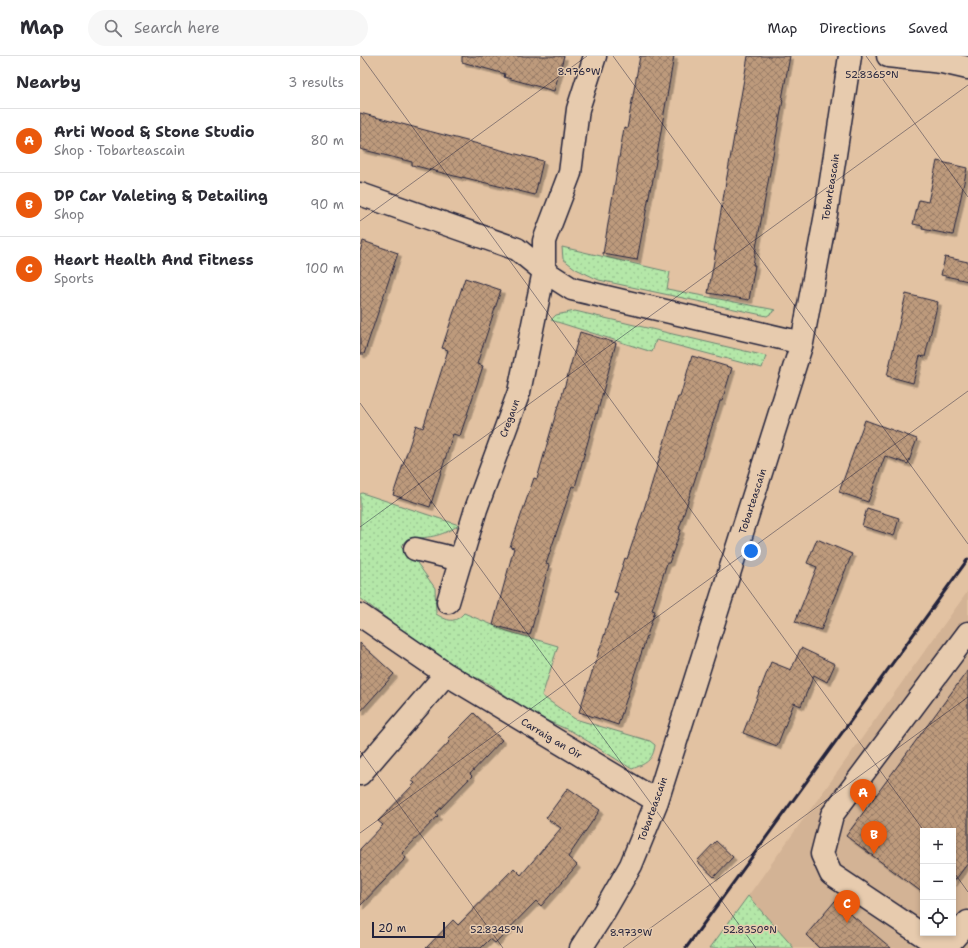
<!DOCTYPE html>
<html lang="en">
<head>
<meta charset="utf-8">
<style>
  :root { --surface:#fff; --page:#f7f7f7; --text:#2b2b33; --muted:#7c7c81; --line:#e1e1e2; --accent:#ea580c }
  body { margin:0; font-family:"Shantell Sans",sans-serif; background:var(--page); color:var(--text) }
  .controls { position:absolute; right:12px; bottom:12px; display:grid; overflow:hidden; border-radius:0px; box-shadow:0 2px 6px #0003 }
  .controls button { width:36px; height:36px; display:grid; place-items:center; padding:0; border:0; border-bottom:1px solid var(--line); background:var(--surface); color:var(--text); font:20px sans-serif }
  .scale { position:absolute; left:12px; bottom:10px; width:73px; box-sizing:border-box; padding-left:4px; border:2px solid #22223b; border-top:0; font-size:11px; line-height:14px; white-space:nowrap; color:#22223b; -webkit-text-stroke:3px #e7cbae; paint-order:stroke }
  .you { position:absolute; left:391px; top:495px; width:14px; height:14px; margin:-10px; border:3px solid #fff; border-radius:50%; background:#1a73e8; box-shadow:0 0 0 6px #1a73e833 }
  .badge { display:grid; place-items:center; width:26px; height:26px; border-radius:50%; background:var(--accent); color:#fff; font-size:13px; font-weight:700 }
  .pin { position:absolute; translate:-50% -33px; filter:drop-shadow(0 1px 2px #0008) }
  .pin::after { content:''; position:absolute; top:21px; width:14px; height:12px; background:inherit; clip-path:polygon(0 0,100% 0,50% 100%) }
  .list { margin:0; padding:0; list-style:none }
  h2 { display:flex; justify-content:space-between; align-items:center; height:52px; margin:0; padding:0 16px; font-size:17px }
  h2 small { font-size:13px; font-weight:400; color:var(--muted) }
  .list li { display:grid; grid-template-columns:26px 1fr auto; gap:12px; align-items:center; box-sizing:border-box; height:64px; padding:0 16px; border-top:1px solid var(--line) }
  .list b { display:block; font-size:15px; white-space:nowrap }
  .list p { margin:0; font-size:13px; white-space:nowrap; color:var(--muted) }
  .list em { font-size:13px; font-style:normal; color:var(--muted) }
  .icon { flex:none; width:22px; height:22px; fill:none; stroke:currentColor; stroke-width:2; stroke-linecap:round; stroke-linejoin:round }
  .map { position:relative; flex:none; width:608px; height:892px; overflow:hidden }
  header { display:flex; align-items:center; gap:24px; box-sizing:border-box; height:56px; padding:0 20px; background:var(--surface); border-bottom:1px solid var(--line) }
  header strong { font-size:19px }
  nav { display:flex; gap:22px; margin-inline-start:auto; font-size:14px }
  .search { width:280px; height:36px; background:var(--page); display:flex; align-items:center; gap:10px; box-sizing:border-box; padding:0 14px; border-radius:22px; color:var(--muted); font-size:15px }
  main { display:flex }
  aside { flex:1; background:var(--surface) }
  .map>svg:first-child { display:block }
  .built { fill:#d3b395; fill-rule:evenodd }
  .grass { fill:url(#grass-dots); stroke:#6b8472 }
  .building { fill:url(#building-cross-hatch); stroke:#22223b; filter:url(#shadow) }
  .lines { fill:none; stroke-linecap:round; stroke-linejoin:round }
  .minor-casing { stroke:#22223b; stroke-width:25 }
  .minor { stroke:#e7cbae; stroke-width:22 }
  .rail { stroke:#22223b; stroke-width:3 }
  .ticks { fill:none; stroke:#22223b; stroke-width:1; stroke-opacity:0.45 }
  .labels { text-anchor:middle; stroke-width:3; stroke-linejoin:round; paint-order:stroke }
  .street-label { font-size:10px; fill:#22223b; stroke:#e7cbae }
  .ticks-label { font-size:10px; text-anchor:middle; fill:#22223b; stroke:#e7cbae; stroke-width:3; stroke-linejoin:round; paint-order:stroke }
</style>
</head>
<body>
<header>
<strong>Map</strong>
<div class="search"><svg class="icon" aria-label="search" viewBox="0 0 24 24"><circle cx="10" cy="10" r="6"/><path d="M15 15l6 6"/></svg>Search here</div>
<nav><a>Map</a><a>Directions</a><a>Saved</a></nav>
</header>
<main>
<aside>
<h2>Nearby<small>3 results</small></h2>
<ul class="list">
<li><span class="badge">A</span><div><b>Arti Wood &amp; Stone Studio</b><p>Shop · Tobarteascain</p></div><em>80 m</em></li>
<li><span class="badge">B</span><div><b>DP Car Valeting &amp; Detailing</b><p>Shop</p></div><em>90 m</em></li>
<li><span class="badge">C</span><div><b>Heart Health And Fitness</b><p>Sports</p></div><em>100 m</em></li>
</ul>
</aside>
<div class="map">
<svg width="608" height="892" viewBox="0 0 608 892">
  <defs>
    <pattern id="grass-dots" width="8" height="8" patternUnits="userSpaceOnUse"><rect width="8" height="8" fill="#b4e7a8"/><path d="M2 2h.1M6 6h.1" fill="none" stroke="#9ac692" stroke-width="1.8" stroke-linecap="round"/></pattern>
    <pattern id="building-cross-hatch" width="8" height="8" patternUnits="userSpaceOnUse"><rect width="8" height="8" fill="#bd9a7c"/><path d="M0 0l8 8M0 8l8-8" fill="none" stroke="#997d67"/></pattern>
    <filter id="shadow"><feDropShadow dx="3.5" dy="3.5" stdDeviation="0" flood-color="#0004"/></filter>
  </defs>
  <rect width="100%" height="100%" fill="#e2c2a2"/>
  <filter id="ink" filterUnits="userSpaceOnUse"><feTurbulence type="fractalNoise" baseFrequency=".025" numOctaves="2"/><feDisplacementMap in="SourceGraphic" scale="8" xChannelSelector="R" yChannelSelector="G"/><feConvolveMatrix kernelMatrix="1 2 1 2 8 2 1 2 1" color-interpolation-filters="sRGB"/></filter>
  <g filter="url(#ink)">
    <path class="built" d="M 608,535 L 608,892 L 434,892 L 388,840 ZM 563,775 L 593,775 L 593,877 L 563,877 Z"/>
    <path class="grass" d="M 202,191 L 310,216 L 307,233 L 416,254 L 407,260 L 239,224 L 216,213 L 203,203 Z
      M 215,255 L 406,300 L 402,312 L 296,284 L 292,296 L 191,264 L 196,259 Z
      M 2,437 L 99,469 C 79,482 68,481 47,483 L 41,490 L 55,504 L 75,532 L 76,558 C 88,565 94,568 104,557 L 147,575 L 198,590 L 182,640 L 215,663 L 290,685 L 295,689 C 293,705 285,708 272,713 L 213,676 L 172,658 L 128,627 L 94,612 L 56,585 L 0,542 L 0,438 Z
      M 388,840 L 434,892 L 350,892 Z"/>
    <path class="building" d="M 102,0 L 204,0 L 194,35 L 144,21 L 145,18 L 102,6 Z
      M 280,0 L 314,0 L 301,75 L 292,129 L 291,129 L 277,204 L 243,198 L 264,72 L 267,73 Z
      M 388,0 L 430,0 L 422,43 L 423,44 L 393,209 L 395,209 L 389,244 L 348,237 L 356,195 L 354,195 Z
      M 0,57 L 183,105 L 175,139 L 102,121 L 102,122 L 52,109 L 52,106 L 0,93 Z
      M 577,105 L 607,112 L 593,179 L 562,173 L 563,170 L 553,168 L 559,144 L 568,146 Z
      M 3,185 L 38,197 L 4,298 L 0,298 L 0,196 Z
      M 585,201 L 608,206 L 608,225 L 581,219 Z
      M 105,222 L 141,234 L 117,308 L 123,310 L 100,380 L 93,378 L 70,451 L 33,439 L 56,369 L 63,372 L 88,294 L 82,292 Z
      M 546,238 L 578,246 L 565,301 L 560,300 L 553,327 L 527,320 Z
      M 220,276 L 256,287 L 237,358 L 236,357 L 215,431 L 212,430 L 186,508 L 189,509 L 170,579 L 133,569 L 154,492 L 150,491 L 174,422 L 177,423 L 198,350 L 199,350 Z
      M 332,300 L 372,312 L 362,345 L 360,345 L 319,473 L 321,474 L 309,507 L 307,507 L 292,554 L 295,555 L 258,669 L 219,656 L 258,537 L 254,536 L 265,502 L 267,503 L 284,453 L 318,341 L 320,341 Z
      M 505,364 L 557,383 L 548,408 L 525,400 L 508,446 L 479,436 Z
      M 507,452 L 539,462 L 534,480 L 502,470 Z
      M 457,483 L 492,498 L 461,574 L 435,566 L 457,511 L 447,507 Z
      M 0,587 L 34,618 L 0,656 Z
      M 441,592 L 475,608 L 467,626 L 454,619 L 441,650 L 434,647 L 417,690 L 383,677 L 411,606 L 431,614 Z
      M 608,614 L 608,807 L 593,827 L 593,775 L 563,775 L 563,837 L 486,780 Z
      M 114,657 L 142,684 L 110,718 L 112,720 L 76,757 L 78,760 L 42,797 L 46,802 L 0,850 L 0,793 L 23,769 L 18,765 L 55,727 L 52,725 L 90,685 L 88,683 Z
      M 208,732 L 240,754 L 208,801 L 217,809 L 181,850 L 176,845 L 135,887 L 130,883 L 121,892 L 66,892 L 93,864 L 98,869 L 154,812 L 161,819 L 201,772 L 186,762 Z
      M 356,785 L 373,801 L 354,821 L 337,805 Z
      M 475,845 L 531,892 L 459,892 L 446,879 Z"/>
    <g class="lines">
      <g class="minor-casing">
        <path id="minor" d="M 235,0 L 218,53 L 210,117 L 184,185 L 184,215 L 212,233 L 442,287
          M 528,0 L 582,6 L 608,12
          M 0,138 L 157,193 L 184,215 L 159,336 L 116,453 L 88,546
          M 55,493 L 101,504
          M 0,559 L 86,618 L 297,745
          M 0,718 L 86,618
          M 221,892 L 241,861 L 271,809 L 297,745 L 442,287 L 466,158 L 490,0
          M 582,892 L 471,818 L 462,798 L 472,759 L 608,577
          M 585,892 L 608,866"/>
      </g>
      <use href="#minor" class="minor"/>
      <path class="rail" d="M 326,892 L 608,503"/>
    </g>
  </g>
  <path class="ticks" d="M 1,0 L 564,775M 253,0 L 608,488M 506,0 L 608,141M 0,165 L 227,0M 0,347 L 396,892M 0,471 L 608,29M 0,695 L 143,892M 0,777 L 608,335M 593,815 L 608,836M 263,892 L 608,641"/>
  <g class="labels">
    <g class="street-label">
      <text transform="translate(470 131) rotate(-81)" y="4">Tobarteascain</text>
      <text transform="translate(149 362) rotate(-70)" y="4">Cregaun</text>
      <text transform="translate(392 445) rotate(-72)" y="4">Tobarteascain</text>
      <text transform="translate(192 682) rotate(31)" y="4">Carraig an Oir</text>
      <text transform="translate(292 753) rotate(-70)" y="4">Tobarteascain</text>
    </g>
  </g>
  <g class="ticks-label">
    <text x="219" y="19">8.976°W</text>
    <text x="512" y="22">52.8365°N</text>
    <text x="137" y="877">52.8345°N</text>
    <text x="390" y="877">52.8350°N</text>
    <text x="271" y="880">8.973°W</text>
  </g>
</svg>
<div class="controls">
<button>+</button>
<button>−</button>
<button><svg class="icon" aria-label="locate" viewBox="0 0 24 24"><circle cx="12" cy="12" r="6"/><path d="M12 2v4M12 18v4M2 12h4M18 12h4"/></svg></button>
</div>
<div class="scale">20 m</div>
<div class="you"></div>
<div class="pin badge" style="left:503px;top:756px">A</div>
<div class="pin badge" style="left:514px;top:798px">B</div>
<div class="pin badge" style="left:487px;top:867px">C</div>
</div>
</main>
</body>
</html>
